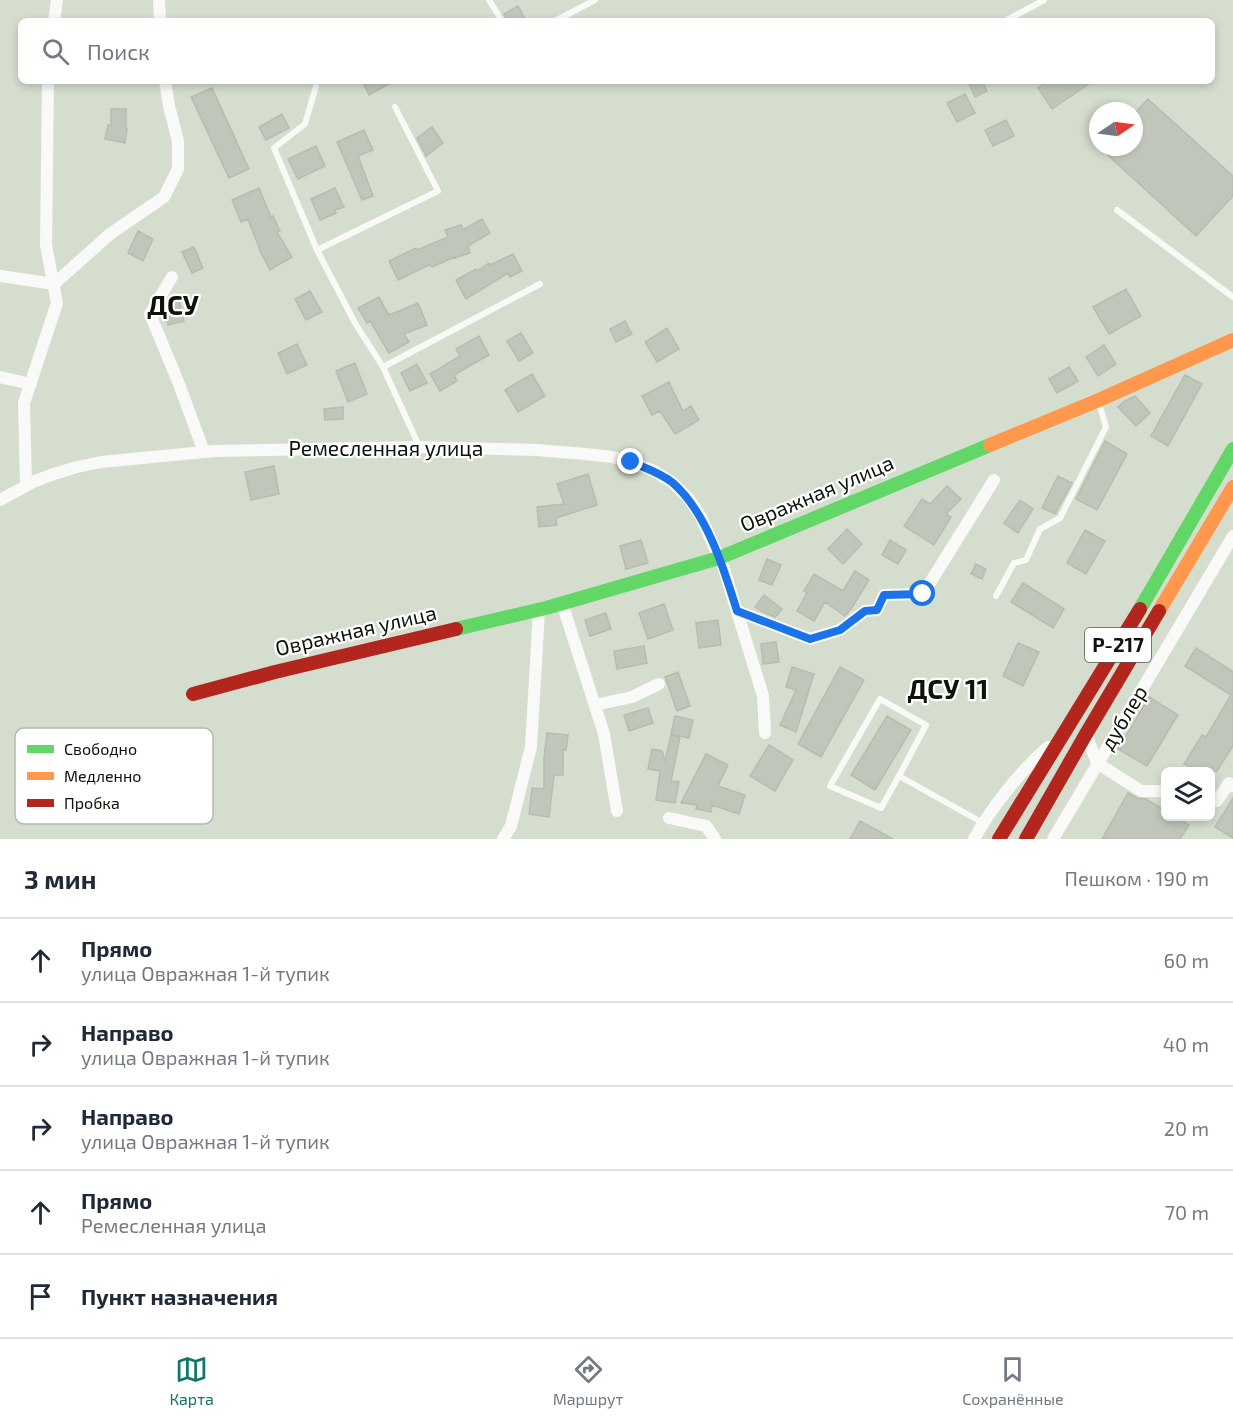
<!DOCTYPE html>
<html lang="ru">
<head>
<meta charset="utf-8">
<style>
  :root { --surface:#fff; --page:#f2f2f3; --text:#1f2937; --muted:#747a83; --line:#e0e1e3; --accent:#0f766e }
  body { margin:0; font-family:"Exo 2",sans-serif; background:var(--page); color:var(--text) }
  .controls { position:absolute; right:18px; bottom:18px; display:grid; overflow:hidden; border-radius:9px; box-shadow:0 3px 9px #0003 }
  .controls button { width:54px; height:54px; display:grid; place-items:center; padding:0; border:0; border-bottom:2px solid var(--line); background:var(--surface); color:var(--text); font:30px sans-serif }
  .compass { position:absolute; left:1089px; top:102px; width:54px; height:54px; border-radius:50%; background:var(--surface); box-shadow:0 3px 9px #0003; rotate:77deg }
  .stop { position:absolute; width:18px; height:18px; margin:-14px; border:4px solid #1a73e8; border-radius:50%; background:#fff }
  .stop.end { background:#1a73e8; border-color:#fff; box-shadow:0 2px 6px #0008 }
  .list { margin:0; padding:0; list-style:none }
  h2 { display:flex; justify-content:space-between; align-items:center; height:78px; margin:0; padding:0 24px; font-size:26px }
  h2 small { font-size:20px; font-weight:400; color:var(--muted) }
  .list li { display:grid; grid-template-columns:39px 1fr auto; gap:18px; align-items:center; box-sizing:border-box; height:84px; padding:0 24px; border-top:2px solid var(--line) }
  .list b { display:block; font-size:22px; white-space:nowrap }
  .list p { margin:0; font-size:20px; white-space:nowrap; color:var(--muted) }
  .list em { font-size:20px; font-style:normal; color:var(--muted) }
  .icon { flex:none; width:33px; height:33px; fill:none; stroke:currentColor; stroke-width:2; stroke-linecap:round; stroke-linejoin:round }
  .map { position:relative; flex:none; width:1233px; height:839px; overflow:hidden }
  .search { position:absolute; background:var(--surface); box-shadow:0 3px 9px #0003; left:18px; right:18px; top:18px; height:66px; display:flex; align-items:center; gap:15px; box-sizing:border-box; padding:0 21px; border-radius:9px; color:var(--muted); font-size:22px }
  .sheet { height:498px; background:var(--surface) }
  nav { display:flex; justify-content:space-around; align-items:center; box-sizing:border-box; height:84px; border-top:2px solid var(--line); background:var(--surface); font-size:16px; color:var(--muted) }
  nav a { display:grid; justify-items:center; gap:3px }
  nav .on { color:var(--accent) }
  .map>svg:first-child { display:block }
  .building { fill:#c0c7ba; stroke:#b6bdb0; stroke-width:1.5 }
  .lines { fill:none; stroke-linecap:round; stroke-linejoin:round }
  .lane { stroke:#f9faf8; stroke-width:6 }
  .street { stroke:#f9faf8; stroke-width:12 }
  .fast { stroke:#63d668; stroke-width:14 }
  .slow { stroke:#ff974d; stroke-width:14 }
  .jam { stroke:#b3261e; stroke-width:14 }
  .route { stroke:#1a73e8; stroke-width:8 }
  .labels { text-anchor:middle; stroke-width:4.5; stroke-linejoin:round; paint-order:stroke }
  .shield { fill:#fff; stroke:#565a53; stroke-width:1.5 }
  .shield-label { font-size:20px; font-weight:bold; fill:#0d1309 }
  .street-label { font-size:21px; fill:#0d1309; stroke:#fff }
  .district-label { font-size:27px; font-weight:bold; fill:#0d1309; stroke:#fff }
  .key { fill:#fff; stroke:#b6b8b5; stroke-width:1.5 }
  .key-label { font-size:16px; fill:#0d1309 }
</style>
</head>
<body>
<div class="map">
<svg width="1233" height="839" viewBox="0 0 1233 839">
  <rect width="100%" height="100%" fill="#d5dece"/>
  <path class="building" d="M 518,6 L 526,21 L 508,21 L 504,14 Z
    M 362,81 L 394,81 L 369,95 Z
    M 968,81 L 982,81 L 987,91 L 975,97 Z
    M 1048,81 L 1093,81 L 1052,109 L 1038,88 Z
    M 212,88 L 249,169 L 229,178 L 191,97 Z
    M 965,94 L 975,113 L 957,122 L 947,103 Z
    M 1148,99 L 1233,176 L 1233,196 L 1196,236 L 1099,147 L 1134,147 L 1134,114 Z
    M 111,109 L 126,109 L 126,128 L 127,129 L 125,143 L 105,139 L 108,125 L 111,125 Z
    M 282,114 L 289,128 L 266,140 L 259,127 Z
    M 1006,120 L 1014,136 L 993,146 L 985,130 Z
    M 432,127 L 443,143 L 426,156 L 417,138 Z
    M 364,130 L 373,150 L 358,156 L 373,196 L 362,200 L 337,142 Z
    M 316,146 L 325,166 L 298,179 L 288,159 Z
    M 259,188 L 271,217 L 273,216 L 280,231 L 277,232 L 292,257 L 270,270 L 261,253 L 248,219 L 241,222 L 232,200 Z
    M 335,188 L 344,207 L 335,210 L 336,213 L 320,220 L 311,199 Z
    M 482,219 L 490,233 L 468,246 L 470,253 L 455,258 L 455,257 L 432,267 L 431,264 L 398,280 L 389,261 L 416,248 L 417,250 L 448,237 L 445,230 L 461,225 L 463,230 Z
    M 138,231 L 153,239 L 143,261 L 128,253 Z
    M 194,247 L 203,268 L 192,273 L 182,252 Z
    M 513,254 L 522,271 L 510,277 L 508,273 L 466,299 L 456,280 L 476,269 L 477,271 L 489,263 L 490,265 Z
    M 1126,289 L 1141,316 L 1109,334 L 1093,307 Z
    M 310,291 L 322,312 L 306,320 L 295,299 Z
    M 178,297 L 184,321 L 168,325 L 164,307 L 168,299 Z
    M 379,297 L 389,315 L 418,303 L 427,325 L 404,334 L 409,342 L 389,353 L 370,321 L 367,323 L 358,308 Z
    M 625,321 L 632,334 L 616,342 L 610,329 Z
    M 667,328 L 679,349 L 657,362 L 645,342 Z
    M 521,333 L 533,353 L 519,361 L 507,341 Z
    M 479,336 L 489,355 L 454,375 L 457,381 L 440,391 L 430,374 L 460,356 L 456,349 Z
    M 297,344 L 307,365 L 287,374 L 278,353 Z
    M 1104,345 L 1116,364 L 1098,376 L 1086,357 Z
    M 355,363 L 367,394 L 348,402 L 336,371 Z
    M 417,364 L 427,383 L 410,391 L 401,373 Z
    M 1069,367 L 1078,381 L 1057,393 L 1049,379 Z
    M 532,374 L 545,396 L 518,412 L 505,390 Z
    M 1185,375 L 1202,384 L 1168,446 L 1151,436 Z
    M 669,382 L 683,411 L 691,406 L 699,420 L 675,434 L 660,411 L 652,415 L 642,396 Z
    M 1135,396 L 1150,413 L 1136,426 L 1118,407 L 1125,401 Z
    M 343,407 L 343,419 L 325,420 L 324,409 Z
    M 1105,441 L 1127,454 L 1097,510 L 1076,499 Z
    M 274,466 L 279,494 L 251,500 L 245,472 Z
    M 588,474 L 597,505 L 556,518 L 557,525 L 539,527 L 537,507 L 564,504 L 557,484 Z
    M 1058,476 L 1072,483 L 1055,514 L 1042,508 Z
    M 947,486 L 961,499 L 946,514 L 951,517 L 934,545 L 904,526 L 922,499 L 930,504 Z
    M 1020,500 L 1033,509 L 1018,533 L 1004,523 Z
    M 847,529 L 862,544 L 843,564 L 828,549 Z
    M 1085,530 L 1105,541 L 1086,574 L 1067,563 Z
    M 641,540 L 648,563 L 626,569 L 620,546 Z
    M 890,540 L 906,550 L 898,564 L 882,555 Z
    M 767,559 L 781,565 L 772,585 L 759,580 Z
    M 976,564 L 986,569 L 982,579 L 971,574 Z
    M 855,571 L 869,580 L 853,606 L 845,616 L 825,602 L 814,621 L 797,611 L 807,593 L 804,591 L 814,574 L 843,591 Z
    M 1023,583 L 1064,609 L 1053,628 L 1011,602 Z
    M 764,595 L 782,609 L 775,617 L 761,611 L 755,607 Z
    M 664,604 L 673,630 L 648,639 L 639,613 Z
    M 606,613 L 611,629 L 590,636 L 585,620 Z
    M 718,620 L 721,645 L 699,648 L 696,623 Z
    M 776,642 L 779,662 L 763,664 L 761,644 Z
    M 1018,643 L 1039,652 L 1023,686 L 1003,676 Z
    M 644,646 L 647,663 L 617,669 L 614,651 Z
    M 1196,648 L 1233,672 L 1233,746 L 1217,771 L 1197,771 L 1184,764 L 1202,735 L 1206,737 L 1231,695 L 1185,666 Z
    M 792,667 L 814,674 L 796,732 L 780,725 L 796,690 L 786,687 Z
    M 840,667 L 864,680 L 821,757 L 798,744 Z
    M 678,672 L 690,706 L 677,711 L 665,677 Z
    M 1149,697 L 1178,715 L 1147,766 L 1118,749 Z
    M 648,708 L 653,723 L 629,731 L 624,715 Z
    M 675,716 L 693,720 L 689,738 L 671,734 Z
    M 887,716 L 911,730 L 875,790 L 851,775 Z
    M 547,733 L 568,735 L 566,750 L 563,749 L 563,775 L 554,775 L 549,817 L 529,814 L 532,788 L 544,789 L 544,758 Z
    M 671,735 L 680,737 L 671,781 L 679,782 L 675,803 L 656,800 L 660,771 L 648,769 L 652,749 L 662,751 L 665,761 Z
    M 769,745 L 793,760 L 775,791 L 750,776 Z
    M 706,754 L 728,765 L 718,786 L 745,795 L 739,814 L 712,805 L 711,812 L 696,809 L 697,805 L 681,803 Z
    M 1128,793 L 1137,798 L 1146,799 L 1166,811 L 1166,816 L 1174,816 L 1189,825 L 1180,839 L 1102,839 Z
    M 1233,798 L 1233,838 L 1215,827 Z
    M 860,821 L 893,839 L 850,839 Z"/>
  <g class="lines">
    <path class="lane" d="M 489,0 L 502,21
      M 555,21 L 595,0
      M 1005,21 L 1044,0
      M 316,86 L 305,124 L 274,148 L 317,250
      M 1117,210 L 1233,297
      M 383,367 L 355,323 L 317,250 L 438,191 L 395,107
      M 419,446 L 383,367 L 540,284
      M 996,596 L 1014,563 L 1026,560 L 1040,529 L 1060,518 L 1106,427 L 1099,403
      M 899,776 L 926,725 L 880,699 L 830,786 L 881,808 L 899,776 L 983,823"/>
    <path class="street" d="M 159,0 L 160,21
      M 54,21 L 57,0
      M 0,276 L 54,284 L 110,234 L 164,197 L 178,169 L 178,141 L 169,106 L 165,81
      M 172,277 L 150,314 L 179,384 L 204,452
      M 0,377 L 31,384
      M 26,485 L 24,403 L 57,303 L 46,245 L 48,81
      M 0,500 L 35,481 L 54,474 L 77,467 L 101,462 L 214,451 L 419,447 L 537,450 L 586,454 L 612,457 L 631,462 L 652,470 L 672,482 L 689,499 L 701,517 L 724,569 L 763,696 L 765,733
      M 562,603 L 604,734 L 617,811
      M 737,611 L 810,639 L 840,630 L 865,611 L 877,610 L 884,595 L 923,594 L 994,480
      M 595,705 L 632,697 L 659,684
      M 1086,734 L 1097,763 L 1141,791 L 1160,791 L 1166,794
      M 1210,797 L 1217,801 L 1229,783 L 1233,786
      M 669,818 L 706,826 L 715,839
      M 503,839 L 511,826 L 531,747 L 539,610
      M 974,839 C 991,808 1021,770 1048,747
      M 1053,839 L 1233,536"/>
    <path class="fast" d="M 1140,609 L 1233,449
      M 456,629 L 546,608 L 719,558 L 990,445"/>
    <path class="slow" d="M 990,445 L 1099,400 L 1233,340
      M 1159,611 L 1233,487"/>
    <path class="jam" d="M 193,694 L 275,672 L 456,629
      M 999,839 L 1140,609
      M 1026,839 L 1086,734 L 1159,611"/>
  </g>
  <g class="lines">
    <path class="route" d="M 631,462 C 645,468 661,473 673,483 C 707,513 724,569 737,611 L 810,639 L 840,630 L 865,611 L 877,610 L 884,595 L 923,594"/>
  </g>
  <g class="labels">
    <rect class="shield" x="1085" y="628" width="66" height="34" rx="4.5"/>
    <g class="shield-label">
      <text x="1118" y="652">Р-217</text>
    </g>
    <g class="street-label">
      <text x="386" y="456">Ремесленная улица</text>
      <text transform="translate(817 494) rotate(-23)" y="7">Овражная улица</text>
      <text transform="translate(356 631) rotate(-13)" y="7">Овражная улица</text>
      <text transform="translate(1124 718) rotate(-59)" y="7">дублер</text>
    </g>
    <g class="district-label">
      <text x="173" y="315">ДСУ</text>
      <text x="948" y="699">ДСУ 11</text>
    </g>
  </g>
  <rect x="15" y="728" width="198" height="96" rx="9" class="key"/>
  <rect x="27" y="745" width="27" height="8" fill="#63d668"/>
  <rect x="27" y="772" width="27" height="8" fill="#ff974d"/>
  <rect x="27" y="799" width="27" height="8" fill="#b3261e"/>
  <g class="key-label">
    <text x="64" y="755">Свободно</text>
    <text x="64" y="782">Медленно</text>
    <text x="64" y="809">Пробка</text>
  </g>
</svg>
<div class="controls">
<button><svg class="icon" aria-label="layers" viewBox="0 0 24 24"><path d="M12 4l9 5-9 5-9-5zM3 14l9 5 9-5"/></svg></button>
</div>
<svg class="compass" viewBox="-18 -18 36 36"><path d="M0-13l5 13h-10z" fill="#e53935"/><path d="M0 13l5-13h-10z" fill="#747a83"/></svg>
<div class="stop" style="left:923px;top:594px"></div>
<div class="stop end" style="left:631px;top:462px"></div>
<div class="search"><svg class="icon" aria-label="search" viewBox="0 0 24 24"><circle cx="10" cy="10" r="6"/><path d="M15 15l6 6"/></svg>Поиск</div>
</div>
<section class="sheet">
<h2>3 мин<small>Пешком · 190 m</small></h2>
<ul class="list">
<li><svg class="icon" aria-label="ahead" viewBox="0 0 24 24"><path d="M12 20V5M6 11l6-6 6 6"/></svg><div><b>Прямо</b><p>улица Овражная 1-й тупик</p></div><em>60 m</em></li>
<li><svg class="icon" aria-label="right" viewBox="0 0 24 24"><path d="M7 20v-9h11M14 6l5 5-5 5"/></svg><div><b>Направо</b><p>улица Овражная 1-й тупик</p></div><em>40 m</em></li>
<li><svg class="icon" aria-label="right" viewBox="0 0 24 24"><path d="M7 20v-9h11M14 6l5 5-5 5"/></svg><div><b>Направо</b><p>улица Овражная 1-й тупик</p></div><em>20 m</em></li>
<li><svg class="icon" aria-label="ahead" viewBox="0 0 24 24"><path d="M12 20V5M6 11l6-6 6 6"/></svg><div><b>Прямо</b><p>Ремесленная улица</p></div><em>70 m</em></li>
<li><svg class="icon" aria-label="arrive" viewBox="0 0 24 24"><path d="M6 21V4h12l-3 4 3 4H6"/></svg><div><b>Пункт назначения</b></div></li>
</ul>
</section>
<nav>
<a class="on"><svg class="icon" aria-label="map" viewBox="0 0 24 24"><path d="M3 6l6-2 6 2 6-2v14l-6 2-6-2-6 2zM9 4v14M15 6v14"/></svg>Карта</a>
<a><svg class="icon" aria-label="directions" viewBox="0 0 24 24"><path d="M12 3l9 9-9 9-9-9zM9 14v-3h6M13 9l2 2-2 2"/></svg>Маршрут</a>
<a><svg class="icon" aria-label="saved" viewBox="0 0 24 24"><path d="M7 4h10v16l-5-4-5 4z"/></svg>Сохранённые</a>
</nav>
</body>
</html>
